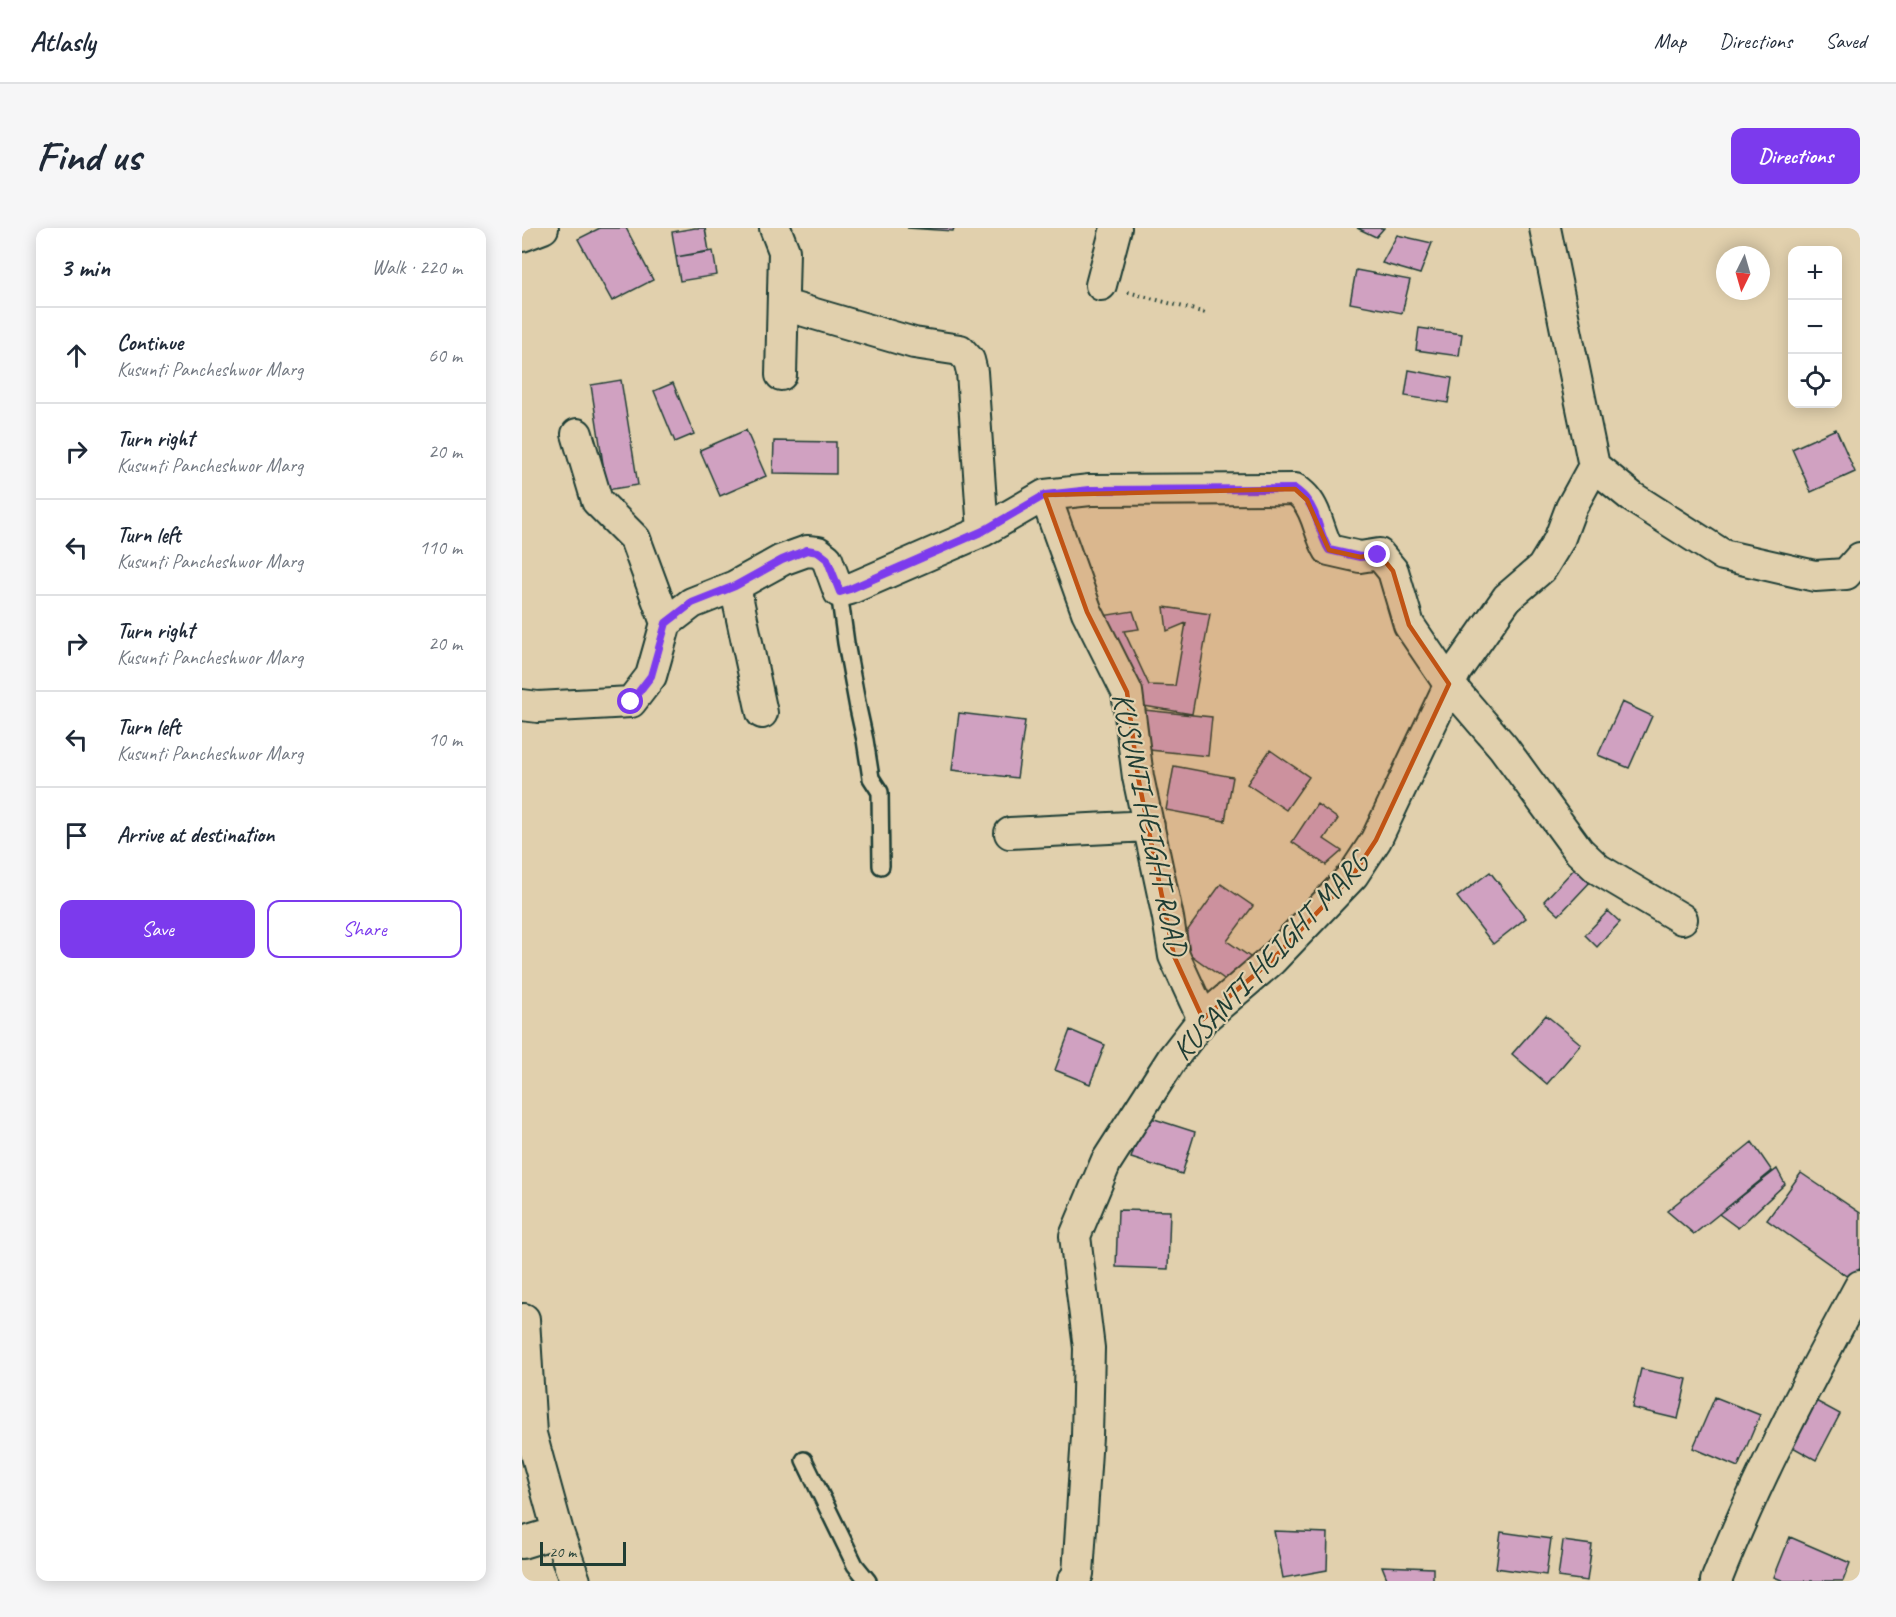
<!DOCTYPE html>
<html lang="en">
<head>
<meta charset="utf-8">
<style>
  :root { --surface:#fff; --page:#f6f6f7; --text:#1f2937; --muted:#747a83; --line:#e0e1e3; --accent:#7c3aed }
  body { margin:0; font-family:Caveat,sans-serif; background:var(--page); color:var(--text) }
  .controls { position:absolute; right:18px; top:18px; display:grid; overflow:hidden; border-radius:12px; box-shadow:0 3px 15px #0003 }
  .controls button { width:54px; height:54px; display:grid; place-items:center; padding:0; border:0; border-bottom:2px solid var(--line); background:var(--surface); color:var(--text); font:30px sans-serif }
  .compass { position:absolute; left:1194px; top:18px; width:54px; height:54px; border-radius:50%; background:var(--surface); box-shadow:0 3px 15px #0003; rotate:185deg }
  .scale { position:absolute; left:18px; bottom:15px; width:86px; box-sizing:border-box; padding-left:6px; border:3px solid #1f3d34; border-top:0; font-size:16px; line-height:21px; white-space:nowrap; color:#1f3d34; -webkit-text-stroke:4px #e1d0ad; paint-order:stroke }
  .stop { position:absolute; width:18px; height:18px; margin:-14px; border:4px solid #7c3aed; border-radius:50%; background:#fff }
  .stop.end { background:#7c3aed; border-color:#fff; box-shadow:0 2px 6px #0008 }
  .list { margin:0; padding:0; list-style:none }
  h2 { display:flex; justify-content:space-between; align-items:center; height:78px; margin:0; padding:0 24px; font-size:26px }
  h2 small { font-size:20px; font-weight:400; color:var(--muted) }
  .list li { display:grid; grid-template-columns:39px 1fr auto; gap:18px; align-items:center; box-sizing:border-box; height:96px; padding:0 24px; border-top:2px solid var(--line) }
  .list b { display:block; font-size:22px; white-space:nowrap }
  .list p { margin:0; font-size:20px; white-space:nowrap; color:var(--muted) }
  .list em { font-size:20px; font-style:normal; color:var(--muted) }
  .actions { display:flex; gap:12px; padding:18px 24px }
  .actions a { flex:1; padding:14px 0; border:2px solid var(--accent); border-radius:12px; text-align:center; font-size:21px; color:var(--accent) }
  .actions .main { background:var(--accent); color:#fff }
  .icon { flex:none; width:33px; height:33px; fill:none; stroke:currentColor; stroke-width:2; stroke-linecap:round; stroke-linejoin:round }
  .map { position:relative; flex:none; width:1338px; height:1353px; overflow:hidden; border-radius:12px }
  header { display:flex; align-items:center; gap:36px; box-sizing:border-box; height:84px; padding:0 30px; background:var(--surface); border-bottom:2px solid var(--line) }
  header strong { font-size:28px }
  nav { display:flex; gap:33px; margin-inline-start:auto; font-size:21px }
  .intro { display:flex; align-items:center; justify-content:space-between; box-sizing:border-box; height:144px; padding:0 36px }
  h1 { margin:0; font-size:42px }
  .button { padding:15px 27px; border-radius:12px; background:var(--accent); color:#fff; font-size:21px; font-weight:700 }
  main { display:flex; gap:36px; padding:0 36px }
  aside { flex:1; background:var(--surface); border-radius:12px; box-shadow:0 3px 15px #0003 }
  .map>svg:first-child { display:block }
  .building { fill:#d0a1c1; stroke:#1f3d34; stroke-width:1.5 }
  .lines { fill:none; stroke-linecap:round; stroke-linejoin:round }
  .lane-casing { stroke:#1f3d34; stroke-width:20 }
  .street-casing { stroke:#1f3d34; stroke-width:34 }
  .path { stroke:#1f3d34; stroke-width:4; stroke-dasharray:1.5 4.5; stroke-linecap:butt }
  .lane { stroke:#e1d0ad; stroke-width:15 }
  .street { stroke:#e1d0ad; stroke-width:30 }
  .route { stroke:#7c3aed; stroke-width:8 }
  .marked { fill:#c05314; fill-opacity:0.2; stroke:#c05314; stroke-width:4.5; stroke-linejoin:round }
  .labels { text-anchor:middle; stroke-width:4.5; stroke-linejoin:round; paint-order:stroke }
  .street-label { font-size:30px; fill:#1f3d34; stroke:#e1d0ad }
</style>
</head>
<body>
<header>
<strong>Atlasly</strong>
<nav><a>Map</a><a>Directions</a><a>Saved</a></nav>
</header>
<div class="intro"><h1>Find us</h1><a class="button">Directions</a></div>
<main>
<aside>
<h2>3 min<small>Walk · 220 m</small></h2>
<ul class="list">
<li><svg class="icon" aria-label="ahead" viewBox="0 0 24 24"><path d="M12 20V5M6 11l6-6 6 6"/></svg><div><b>Continue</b><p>Kusunti Pancheshwor Marg</p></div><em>60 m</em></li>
<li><svg class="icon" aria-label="right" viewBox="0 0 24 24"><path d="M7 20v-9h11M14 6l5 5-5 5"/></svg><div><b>Turn right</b><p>Kusunti Pancheshwor Marg</p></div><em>20 m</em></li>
<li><svg class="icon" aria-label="left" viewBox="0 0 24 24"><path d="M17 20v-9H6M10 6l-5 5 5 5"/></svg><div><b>Turn left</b><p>Kusunti Pancheshwor Marg</p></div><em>110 m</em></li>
<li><svg class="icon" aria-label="right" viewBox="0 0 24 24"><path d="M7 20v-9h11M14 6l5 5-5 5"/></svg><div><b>Turn right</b><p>Kusunti Pancheshwor Marg</p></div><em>20 m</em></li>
<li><svg class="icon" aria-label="left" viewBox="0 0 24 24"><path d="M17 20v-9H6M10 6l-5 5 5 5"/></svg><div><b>Turn left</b><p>Kusunti Pancheshwor Marg</p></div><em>10 m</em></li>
<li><svg class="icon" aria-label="arrive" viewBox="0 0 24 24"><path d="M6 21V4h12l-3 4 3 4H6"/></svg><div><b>Arrive at destination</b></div></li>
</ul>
<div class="actions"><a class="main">Save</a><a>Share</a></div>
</aside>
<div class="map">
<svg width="1338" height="1353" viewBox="0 0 1338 1353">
  <rect width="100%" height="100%" fill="#e1d0ad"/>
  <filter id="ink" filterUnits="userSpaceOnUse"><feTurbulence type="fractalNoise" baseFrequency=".0167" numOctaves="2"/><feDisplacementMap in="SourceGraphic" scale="12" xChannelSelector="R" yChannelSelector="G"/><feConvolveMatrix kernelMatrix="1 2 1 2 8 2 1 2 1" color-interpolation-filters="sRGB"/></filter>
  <g filter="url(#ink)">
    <path class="building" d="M 78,0 L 104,0 L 131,52 L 90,73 L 56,11 Z
      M 173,0 L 183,0 L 187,23 L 154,29 L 150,4 Z
      M 385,0 L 432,0 L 431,3 Z
      M 835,0 L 862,0 L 854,9 Z
      M 875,7 L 910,15 L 898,46 L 860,35 Z
      M 191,23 L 195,47 L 158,53 L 154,29 Z
      M 834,42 L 888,52 L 880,85 L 828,75 Z
      M 897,100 L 940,106 L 937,128 L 894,122 Z
      M 887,142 L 930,150 L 926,175 L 883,168 Z
      M 99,152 L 116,257 L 85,262 L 69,157 Z
      M 151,155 L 172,206 L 153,214 L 132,163 Z
      M 1314,201 L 1333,244 L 1289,264 L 1270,221 Z
      M 224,202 L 244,248 L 198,268 L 178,222 Z
      M 252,213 L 314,214 L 314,246 L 251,245 Z
      M 642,379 L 688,386 L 670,486 L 610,476 L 574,389 L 611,383 L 617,401 L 602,403 L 627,457 L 653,458 L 664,395 L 645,403 Z
      M 1100,474 L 1130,488 L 1107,540 L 1076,527 Z
      M 622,482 L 690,489 L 686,528 L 618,521 Z
      M 437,485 L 503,493 L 495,550 L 430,542 Z
      M 748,522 L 787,549 L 764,582 L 725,556 Z
      M 652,538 L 711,549 L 703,593 L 644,582 Z
      M 795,576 L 816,591 L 802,611 L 820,623 L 804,637 L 770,614 Z
      M 1055,638 L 1070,652 L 1037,687 L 1022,673 Z
      M 968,644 L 1004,690 L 971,716 L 935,669 Z
      M 699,656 L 731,678 L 705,713 L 731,731 L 712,758 L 655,717 Z
      M 1086,683 L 1098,694 L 1075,719 L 1063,707 Z
      M 1024,787 L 1059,816 L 1025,856 L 990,826 Z
      M 548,802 L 583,817 L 568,856 L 533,842 Z
      M 623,888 L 673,904 L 660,946 L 609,930 Z
      M 1230,914 L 1250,943 L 1197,986 L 1172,1006 L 1145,983 Z
      M 1255,941 L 1263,956 L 1216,1000 L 1197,986 Z
      M 1279,945 L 1338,985 L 1338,1040 L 1330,1052 L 1245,992 Z
      M 596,982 L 648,983 L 646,1041 L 594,1039 Z
      M 1119,1141 L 1165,1151 L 1156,1191 L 1110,1180 Z
      M 1193,1169 L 1238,1187 L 1216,1239 L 1171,1220 Z
      M 1292,1172 L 1318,1186 L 1294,1232 L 1267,1217 Z
      M 752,1303 L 806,1305 L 805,1342 L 761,1350 Z
      M 979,1304 L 1029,1311 L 1024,1347 L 974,1340 Z
      M 1268,1309 L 1328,1335 L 1321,1353 L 1262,1353 L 1252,1349 Z
      M 1041,1313 L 1070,1317 L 1065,1353 L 1036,1349 Z
      M 860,1338 L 911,1340 L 911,1353 L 866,1353 Z"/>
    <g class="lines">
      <g class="lane-casing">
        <path id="lane" d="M 317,364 L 324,415 L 336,480 L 343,512 L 349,550 L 358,564 L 359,638
          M 282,1232 L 333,1337 L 346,1353"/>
      </g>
      <g class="street-casing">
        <path id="street" d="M 253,0 L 262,23 L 259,147
          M 0,8 L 21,0
          M 579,57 L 594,0
          M 262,77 L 392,115 L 438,122 L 447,132 L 450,144 L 461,303
          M 55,206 L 75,273 L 113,311 L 144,395
          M 1072,238 L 1110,269 L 1201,327 L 1293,348 L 1324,346 L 1338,330
          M 523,267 L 565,384 L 605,464 L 616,549 L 646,690 L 652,728 L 681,791
          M 213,358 L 240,485
          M 0,477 L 16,479 L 109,474 L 129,448 L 144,395 L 170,375 L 213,358 L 260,332 L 285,323 L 296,324 L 305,331 L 317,364 L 328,361 L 461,303 L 523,267 L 568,262 L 773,261 C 777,264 781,267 784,271 C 796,285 797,306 807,322 L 838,329 L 857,326 L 871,343 L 887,397 L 927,456 L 981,519 L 1057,623 L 1076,641 L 1160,691
          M 488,605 L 627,598
          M 2,1091 L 9,1206 L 36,1304 L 53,1353
          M 0,1315 L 36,1304
          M 551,1353 L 556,1346 L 565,1208 L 567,1120 L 553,1008 L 584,934 L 650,831 L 681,791 L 750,732 L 831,647 L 854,612 L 934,443 L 985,370 L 1020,340 L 1037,312 L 1049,280 L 1072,238 L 1023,0
          M 1194,1353 C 1234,1251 1286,1154 1338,1058"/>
      </g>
      <path class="path" d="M 606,64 L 687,86"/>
      <use href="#lane" class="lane"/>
      <use href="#street" class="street"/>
    </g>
  </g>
  <g class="lines" filter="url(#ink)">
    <path class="route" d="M 109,474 L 129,448 L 144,395 L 170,375 L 213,358 L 260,332 L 285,322 L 296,324 L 305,331 L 318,364 L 328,361 L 461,303 L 523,267 L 568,262 L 773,261 C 777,264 781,267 784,271 C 796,285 797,306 807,322 L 838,329 L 856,327"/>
  </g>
  <path class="marked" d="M 773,261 L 785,272 L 807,322 L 838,329 L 857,326 L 871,343 L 887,397 L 927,456 L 854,612 L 831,647 L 750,732 L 681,791 L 652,728 L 616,549 L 605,464 L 565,384 L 523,267 Z"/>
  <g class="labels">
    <g class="street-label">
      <text transform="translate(628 596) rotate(78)" y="10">KUSUNTI HEIGHT ROAD</text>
      <text transform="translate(748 728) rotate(-47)" y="10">KUSANTI HEIGHT MARG</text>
    </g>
  </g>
</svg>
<div class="controls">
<button>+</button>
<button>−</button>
<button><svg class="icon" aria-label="locate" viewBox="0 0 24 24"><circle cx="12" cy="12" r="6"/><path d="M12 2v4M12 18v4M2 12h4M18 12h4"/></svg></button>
</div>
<svg class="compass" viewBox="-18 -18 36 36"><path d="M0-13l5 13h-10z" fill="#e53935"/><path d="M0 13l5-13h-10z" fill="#747a83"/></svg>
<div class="scale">20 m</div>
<div class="stop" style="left:109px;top:474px"></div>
<div class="stop end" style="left:856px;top:327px"></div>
</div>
</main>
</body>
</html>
